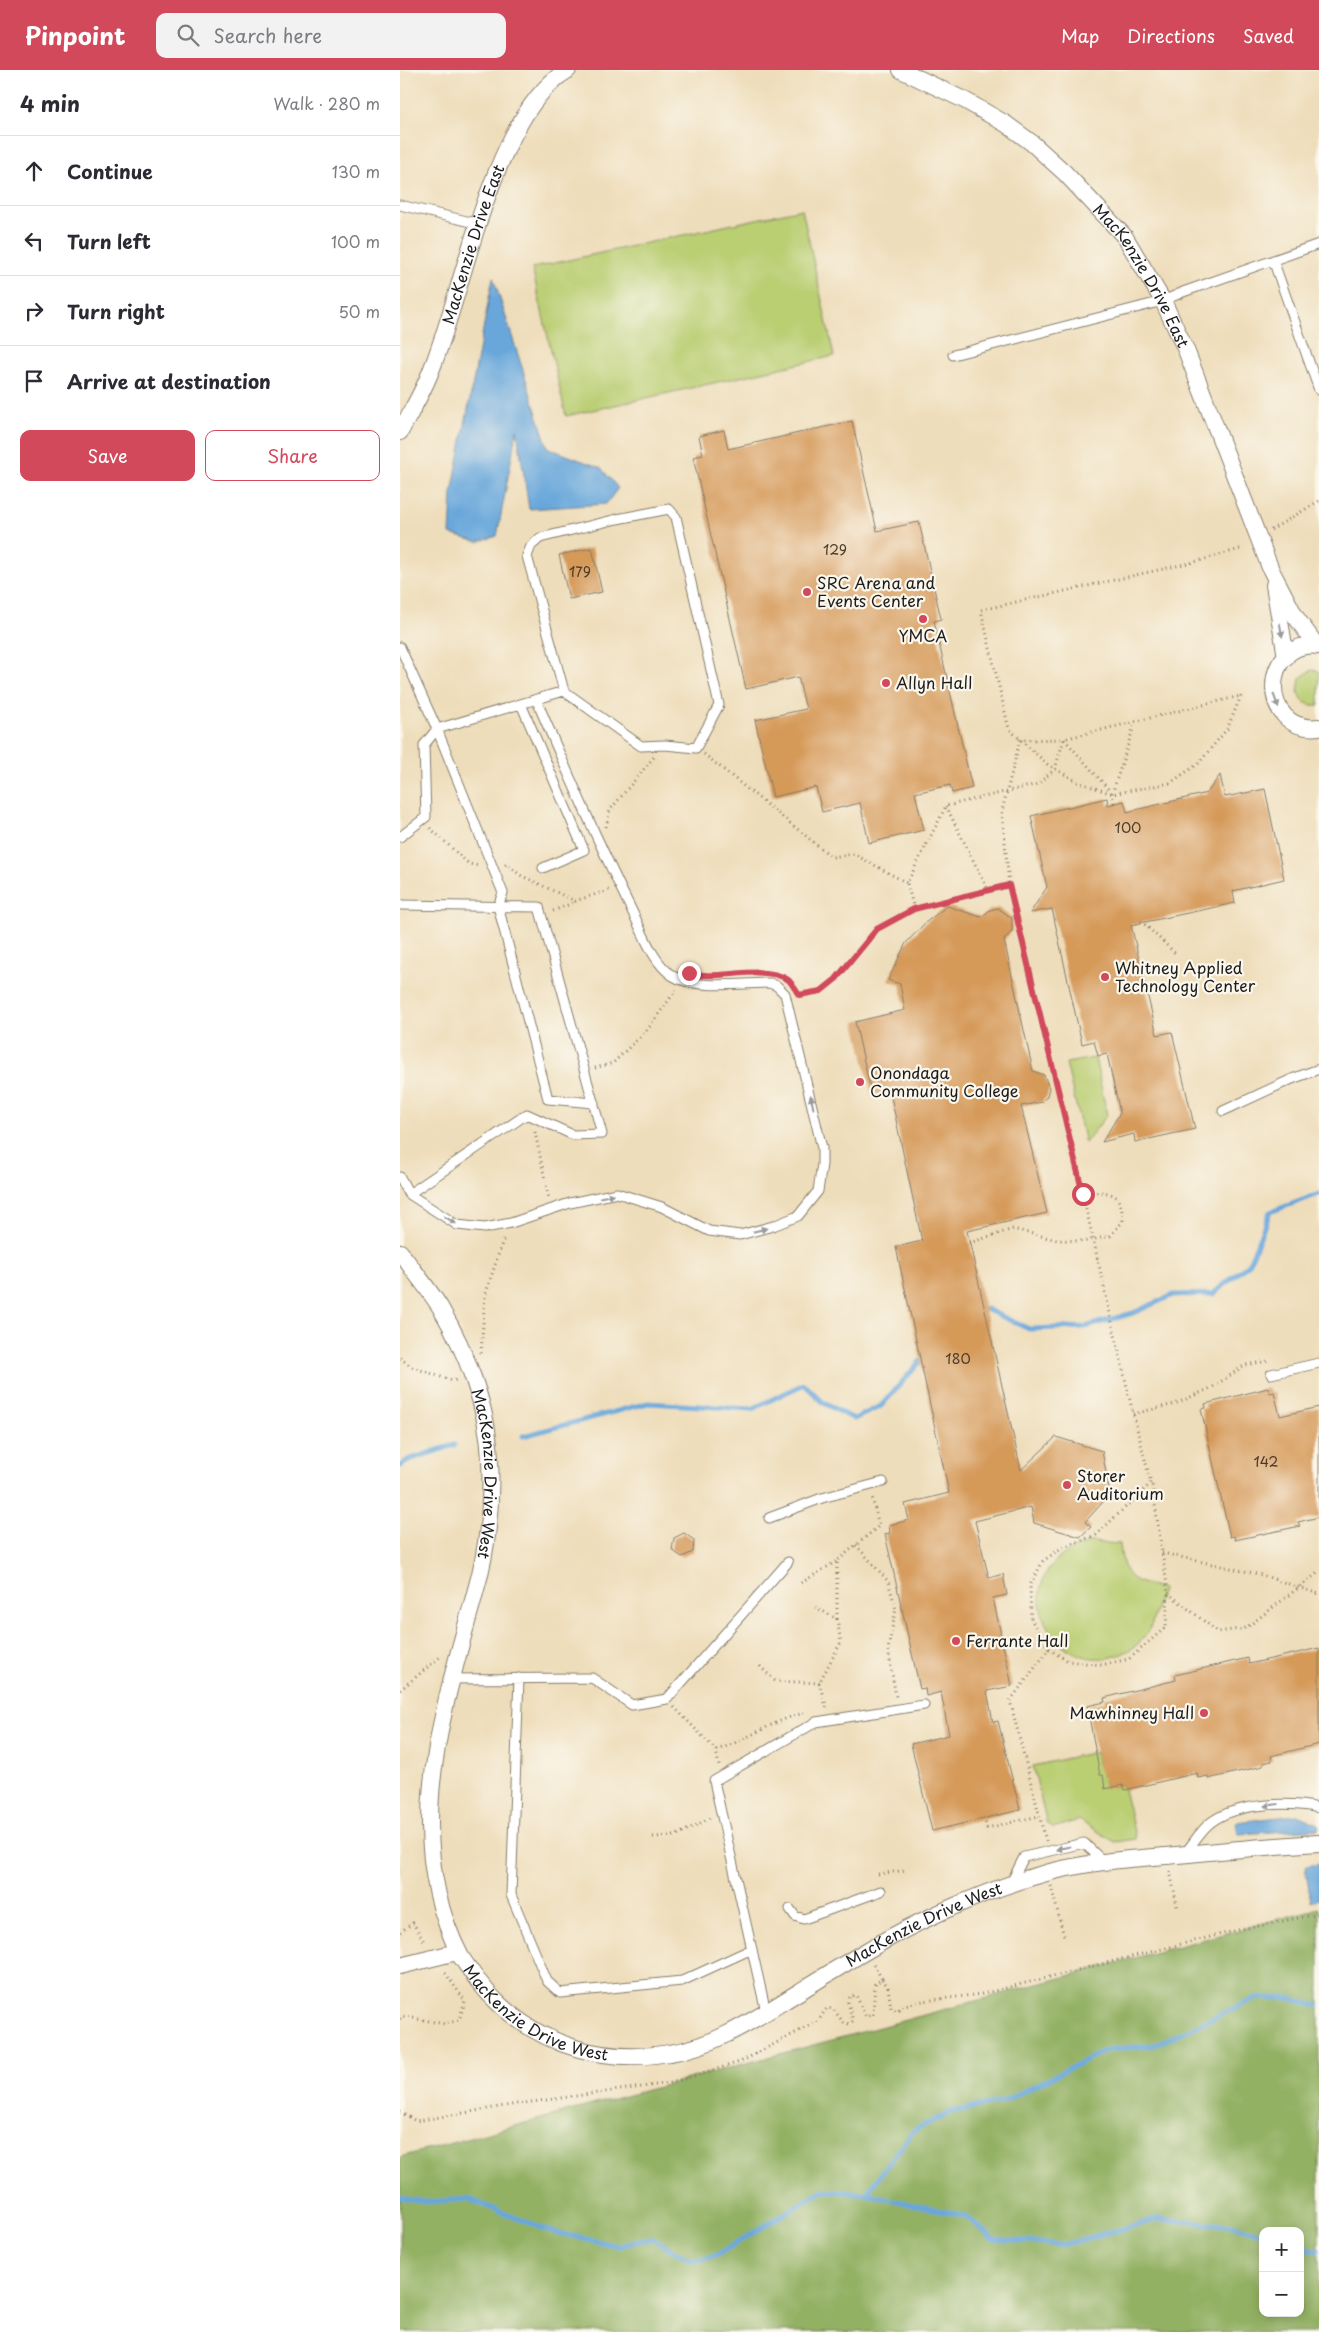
<!DOCTYPE html>
<html lang="en">
<head>
<meta charset="utf-8">
<style>
  :root { --surface:#fff; --page:#f2f2f3; --text:#2b2b33; --muted:#7c7c81; --line:#e1e1e2; --accent:#d1495b }
  body { margin:0; font-family:"Playpen Sans",sans-serif; background:var(--page); color:var(--text) }
  .controls { position:absolute; right:15px; bottom:15px; display:grid; overflow:hidden; border-radius:10px; box-shadow:0 2px 12px #0003 }
  .controls button { width:45px; height:45px; display:grid; place-items:center; padding:0; border:0; border-bottom:1px solid var(--line); background:var(--surface); color:var(--text); font:25px sans-serif }
  .stop { position:absolute; width:15px; height:15px; margin:-11px; border:4px solid #d1495b; border-radius:50%; background:#fff }
  .stop.end { background:#d1495b; border-color:#fff; box-shadow:0 1px 5px #0008 }
  .list { margin:0; padding:0; list-style:none }
  h2 { display:flex; justify-content:space-between; align-items:center; height:65px; margin:0; padding:0 20px; font-size:21px }
  h2 small { font-size:16px; font-weight:400; color:var(--muted) }
  .list li { display:grid; grid-template-columns:32px 1fr auto; gap:15px; align-items:center; box-sizing:border-box; height:70px; padding:0 20px; border-top:1px solid var(--line) }
  .list b { display:block; font-size:19px; white-space:nowrap }
  .list em { font-size:16px; font-style:normal; color:var(--muted) }
  .actions { display:flex; gap:10px; padding:15px 20px }
  .actions a { flex:1; padding:11px 0; border:1px solid var(--accent); border-radius:10px; text-align:center; font-size:18px; color:var(--accent) }
  .actions .main { background:var(--accent); color:#fff }
  .icon { flex:none; width:28px; height:28px; fill:none; stroke:currentColor; stroke-width:2; stroke-linecap:round; stroke-linejoin:round }
  .map { position:relative; flex:none; width:919px; height:2262px; overflow:hidden }
  header { display:flex; align-items:center; gap:30px; box-sizing:border-box; height:70px; padding:0 25px; background:var(--accent); color:#fff }
  header strong { font-size:24px }
  nav { display:flex; gap:28px; margin-inline-start:auto; font-size:18px }
  .search { width:350px; height:45px; background:var(--page); display:flex; align-items:center; gap:12px; box-sizing:border-box; padding:0 18px; border-radius:10px; color:var(--muted); font-size:19px }
  main { display:flex }
  aside { flex:1; background:var(--surface) }
  .map>svg:first-child { display:block }
  .green { fill:#bace72; stroke:#6b7547 }
  .forest { fill:#93b164; stroke:#586640; fill-rule:evenodd }
  .water { fill:#69a7db; stroke:#42627c }
  .lines { fill:none; stroke-linecap:round; stroke-linejoin:round }
  .stream { stroke:#69a7db; stroke-width:5 }
  .building { fill:#d59959 }
  .lane-casing { stroke:#857c6b; stroke-width:11 }
  .street-casing { stroke:#857c6b; stroke-width:18 }
  .path { stroke:#857c6b; stroke-width:3; stroke-dasharray:1 4; stroke-linecap:butt }
  .lane { stroke:#fff; stroke-width:9 }
  .street { stroke:#fff; stroke-width:16 }
  .path-bridge { stroke:#857c6b; stroke-width:3; stroke-dasharray:1 4; stroke-linecap:butt }
  .oneway { fill:#999 }
  .route { stroke:#d1495b; stroke-width:6 }
  .poi-dot { fill:#d1495b; stroke:#fbf7ec; stroke-width:2 }
  .labels { text-anchor:middle; stroke-width:4.5; stroke-linejoin:round; paint-order:stroke }
  .number-label { font-size:14px; fill:#4a3b2b }
  .street-label { font-size:16px; fill:#1c1c1c; stroke:#fbf7ec }
  .poi-label { font-size:16px; fill:#1c1c1c; stroke:#fbf7ec; text-anchor:start }
</style>
</head>
<body>
<header>
<strong>Pinpoint</strong>
<div class="search"><svg class="icon" aria-label="search" viewBox="0 0 24 24"><circle cx="10" cy="10" r="6"/><path d="M15 15l6 6"/></svg>Search here</div>
<nav><a>Map</a><a>Directions</a><a>Saved</a></nav>
</header>
<main>
<aside>
<h2>4 min<small>Walk · 280 m</small></h2>
<ul class="list">
<li><svg class="icon" aria-label="ahead" viewBox="0 0 24 24"><path d="M12 20V5M6 11l6-6 6 6"/></svg><div><b>Continue</b></div><em>130 m</em></li>
<li><svg class="icon" aria-label="left" viewBox="0 0 24 24"><path d="M17 20v-9H6M10 6l-5 5 5 5"/></svg><div><b>Turn left</b></div><em>100 m</em></li>
<li><svg class="icon" aria-label="right" viewBox="0 0 24 24"><path d="M7 20v-9h11M14 6l5 5-5 5"/></svg><div><b>Turn right</b></div><em>50 m</em></li>
<li><svg class="icon" aria-label="arrive" viewBox="0 0 24 24"><path d="M6 21V4h12l-3 4 3 4H6"/></svg><div><b>Arrive at destination</b></div></li>
</ul>
<div class="actions"><a class="main">Save</a><a>Share</a></div>
</aside>
<div class="map">
<svg width="919" height="2262" viewBox="0 0 919 2262">
  <rect width="100%" height="100%" fill="#fbf7ec"/>
  <filter id="ink" filterUnits="userSpaceOnUse"><feTurbulence type="fractalNoise" baseFrequency=".02" numOctaves="2"/><feDisplacementMap in="SourceGraphic" scale="10" xChannelSelector="R" yChannelSelector="G"/><feConvolveMatrix kernelMatrix="1 2 1 2 8 2 1 2 1" color-interpolation-filters="sRGB"/></filter>
  <filter id="wash" filterUnits="userSpaceOnUse"><feTurbulence type="fractalNoise" baseFrequency=".0096" numOctaves="4" result="noise"/><feDisplacementMap in="SourceGraphic" scale="20" xChannelSelector="R" yChannelSelector="G"/><feGaussianBlur stdDeviation="1.12" result="paint"/><feColorMatrix in="noise" values="0 0 0 0 0 0 0 0 0 0 0 0 0 0 0 0 0 1.4 0 .05"/><feComposite in="paint" operator="in"/></filter>
  <g filter="url(#wash)">
    <rect width="100%" height="100%" fill="#eeddba"/>
    <path class="green" d="M 402,139 L 434,286 L 166,346 L 132,198 Z
      M 912,600 L 919,601 L 919,635 L 911,635 L 904,632 L 898,622 L 900,608 Z
      M 695,988 L 707,1045 L 685,1073 L 666,993 Z
      M 691,1472 L 720,1474 C 724,1510 729,1510 763,1519 C 755,1534 756,1552 745,1566 C 736,1578 722,1586 707,1588 C 653,1595 616,1526 658,1489 C 668,1480 679,1476 691,1472 Z
      M 695,1682 L 705,1718 L 723,1715 L 736,1769 L 715,1772 L 679,1750 L 653,1758 L 647,1754 L 633,1696 Z"/>
    <path class="forest" d="M 919,1838 L 919,2262 L 0,2262 L 0,2087 ZM 863,2161 L 900,2161 L 900,2243 L 863,2243 Z"/>
    <path class="water" d="M 93,207 L 148,378 L 201,398 L 218,418 L 206,434 L 129,439 L 117,359 L 97,466 L 78,472 L 50,464 L 52,423 Z
      M 897,1745 L 919,1754 L 919,1759 L 838,1764 L 836,1752 Z
      M 919,1794 L 919,1829 L 911,1832 L 905,1796 Z"/>
    <g class="lines">
      <path class="stream" d="M 580,1242 L 586,1239 L 629,1259 L 685,1257 L 733,1243 L 773,1225 L 813,1224 L 849,1194 L 870,1142 L 919,1124
        M 123,1366 L 248,1333 L 352,1339 L 404,1314 L 424,1333 L 454,1349 L 481,1336 L 525,1286
        M 0,1396 L 8,1390 L 54,1375
        M 466,2124 L 566,2146 L 593,2169 L 662,2175 L 759,2149 L 836,2156 L 863,2165
        M 0,2128 L 25,2132 L 69,2129 L 149,2161 L 219,2176 L 251,2168 L 292,2191 L 317,2185 L 423,2120 L 466,2124 L 514,2060 L 551,2042 L 604,2031 L 706,1980 L 755,1975 L 856,1928 L 888,1928 L 917,1936
        M 900,2177 L 915,2181 L 919,2180"/>
    </g>
    <g id="blocks">
      <path class="building" d="M 452,351 L 477,461 L 519,452 L 541,549 L 534,551 L 572,718 L 552,723 L 550,715 L 515,723 L 524,760 L 469,773 L 460,733 L 422,742 L 416,717 L 373,727 L 355,650 L 406,639 L 398,607 L 346,619 L 293,387 L 303,385 L 299,366 L 324,360 L 328,379 Z
        M 192,478 L 202,522 L 169,529 L 159,485 Z
        M 820,705 L 825,727 L 865,719 L 884,809 L 833,821 L 835,833 L 731,855 L 757,965 L 772,962 L 795,1059 L 735,1072 L 734,1064 L 702,1072 L 720,1043 L 707,984 L 698,986 L 694,971 L 682,974 L 652,839 L 630,843 L 647,817 L 631,746 L 707,728 L 708,735 L 724,731 L 727,742 L 807,723 Z
        M 547,836 L 581,847 L 590,840 L 598,838 L 612,848 L 612,861 L 604,870 L 633,1001 L 644,1005 L 649,1018 L 647,1026 L 642,1032 L 621,1036 L 647,1143 L 567,1161 L 621,1400 L 656,1367 L 702,1381 L 710,1424 L 685,1452 L 691,1457 L 680,1467 L 634,1453 L 631,1437 L 575,1451 L 589,1508 L 603,1504 L 607,1525 L 593,1528 L 612,1616 L 587,1621 L 593,1652 L 598,1651 L 620,1740 L 532,1761 L 511,1674 L 549,1665 L 541,1622 L 526,1626 L 525,1618 L 520,1619 L 485,1464 L 490,1463 L 489,1455 L 509,1450 L 505,1434 L 549,1423 L 496,1177 L 522,1171 L 490,1022 L 472,1026 L 455,952 L 505,940 L 500,914 L 488,910 L 506,873 L 525,853 Z
        M 868,1318 L 870,1323 L 874,1322 L 880,1346 L 919,1337 L 919,1447 L 898,1452 L 900,1456 L 835,1470 L 834,1466 L 830,1467 L 801,1339 L 806,1338 L 805,1334 Z
        M 284,1463 L 294,1470 L 293,1482 L 282,1487 L 272,1480 L 274,1468 Z
        M 919,1578 L 919,1674 L 871,1686 L 872,1691 L 863,1693 L 863,1696 L 808,1709 L 808,1706 L 798,1708 L 797,1703 L 725,1720 L 723,1715 L 705,1719 L 703,1705 L 700,1705 L 687,1636 L 705,1632 L 704,1628 L 776,1610 L 775,1605 L 848,1588 L 849,1594 Z"/>
    </g>
  </g>
  <g filter="url(#ink)">
    <use href="#blocks" fill-opacity="0" stroke="#857c6b" stroke-width="1"/>
    <g class="lines">
      <g class="lane-casing">
        <path id="lane" d="M 0,135 L 79,154
          M 873,190 L 919,320
          M 553,285 L 763,231 L 783,222 L 919,174
          M 0,577 L 37,659 L 24,675 L 26,747 L 0,767
          M 164,621 L 127,486 L 131,476 L 140,468 L 217,449 L 269,439 L 276,447 L 319,635 L 296,678 L 265,675 L 241,676 L 164,621 L 37,659 L 103,823 L 98,836 L 148,1029 L 194,1033
          M 121,634 L 184,780 L 143,798
          M 0,835 L 139,837 L 202,1064 L 173,1065 L 127,1044 L 9,1124
          M 823,1041 L 892,1009 L 919,999
          M 0,1107 L 9,1124 L 57,1155 L 85,1158 L 111,1153 L 170,1133 L 217,1123 L 262,1137 L 309,1161 L 340,1165 L 373,1156 L 398,1146 L 418,1121 L 422,1094 L 422,1078 L 385,924 L 377,916 L 370,913 C 343,913 295,920 273,906 C 253,893 243,863 233,843 C 198,773 167,701 136,629
          M 871,1304 L 919,1293
          M 369,1448 L 422,1428 L 483,1412
          M 119,1608 L 111,1825 L 147,1911 L 160,1923 L 282,1911 L 352,1879
          M 48,1609 L 192,1608 L 232,1635 L 267,1629 L 388,1492
          M 785,1783 C 793,1774 800,1761 810,1753 C 835,1733 889,1731 919,1738
          M 610,1815 L 624,1787 L 684,1773 L 704,1792
          M 390,1839 L 395,1846 L 404,1849 L 481,1821
          M 366,1942 L 314,1711 L 416,1652 L 524,1635"/>
      </g>
      <g class="street-casing">
        <g id="street">
          <path id="s1" d="M 501,0 L 566,31 L 606,54 L 632,73 L 665,103 L 725,167 L 763,231 L 786,280 L 871,500 L 895,546 L 916,575"/>
          <path id="s2" d="M 0,362 C 9,345 20,327 28,308 C 63,229 91,44 168,0"/>
          <path d="M 874,515 L 886,587"/>
          <path d="M 919,576 C 860,568 858,664 919,657"/>
          <path id="s3" d="M 0,1182 C 13,1200 28,1218 40,1237 C 66,1281 88,1337 90,1389 C 92,1434 88,1479 75,1523 C 42,1644 0,1770 61,1887 C 72,1903 83,1919 98,1933 C 145,1977 206,1994 270,1983 C 317,1976 359,1946 399,1922 C 444,1894 490,1865 539,1843 C 574,1827 612,1812 650,1802 C 688,1792 728,1789 767,1786 C 818,1781 868,1776 919,1773"/>
          <path d="M 0,1896 L 57,1882"/>
        </g>
      </g>
      <path class="path" d="M 871,460 L 919,431
        M 840,479 L 798,491 L 581,540 L 609,659 L 647,694 L 678,712 L 712,724 L 770,713 L 798,694 L 827,659 L 841,626
        M 304,684 L 432,787 L 454,784 L 507,813
        M 714,733 L 712,724 L 735,653
        M 546,736 L 588,820
        M 206,757 L 210,740 L 254,687
        M 30,758 L 69,794 L 79,796
        M 105,795 L 107,794 L 120,805 L 175,831 L 209,820
        M 514,839 L 507,813 L 546,736 L 638,714 L 655,699 L 664,669 L 840,626
        M 153,841 L 175,832
        M 741,851 L 776,884
        M 397,922 L 399,925 L 421,921 L 436,909 L 477,859 L 514,839 L 609,815
        M 195,998 L 213,993 L 248,959 L 276,920
        M 135,1062 L 149,1129
        M 685,1134 L 609,815 L 602,741 L 620,670 L 664,669 L 711,722
        M 569,1173 L 613,1159 L 657,1170 L 686,1171 L 710,1166 L 723,1151 C 722,1121 709,1120 683,1124
        M 81,1283 L 85,1226 L 104,1167
        M 0,1288 L 12,1297 L 53,1311 L 58,1309
        M 733,1344 L 775,1334 L 813,1317 L 845,1295 L 868,1291
        M 456,1475 L 488,1511 L 496,1539 L 488,1579 L 496,1627
        M 762,1483 L 862,1505 L 919,1524
        M 401,1513 L 437,1491
        M 768,1523 L 818,1562 L 846,1558 L 919,1502
        M 415,1537 L 437,1549 L 441,1572 L 419,1613
        M 437,1549 L 437,1491 L 479,1456 L 472,1427
        M 649,1579 L 668,1591 L 702,1595 L 729,1589 L 766,1557 L 768,1522 L 752,1414
        M 360,1596 L 375,1611 L 419,1613 L 427,1639
        M 0,1620 L 40,1587
        M 274,1637 L 316,1680 L 319,1696
        M 316,1680 C 348,1670 371,1651 404,1643
        M 584,1748 L 587,1758 L 639,1746
        M 253,1767 L 275,1766 L 310,1748
        M 646,1771 L 610,1631 L 649,1579 L 631,1549 L 630,1515 L 643,1491 L 663,1477 L 696,1465 L 751,1413 L 732,1339
        M 770,1801 L 778,1840
        M 478,1804 L 507,1800
        M 651,1816 L 664,1866
        M 0,1862 L 13,1853 L 25,1873
        M 482,1909 L 488,1917 L 491,1938 L 497,1941 L 504,1935 L 523,1931 L 582,1924 L 842,1859 L 919,1844
        M 0,1949 L 2,1946 L 45,1954 L 59,1950 L 65,1931 L 44,1901
        M 0,2042 L 16,2051 L 117,2034 L 271,2013 L 340,1992 L 418,1951 L 427,1938 L 433,1939 L 444,1953 L 449,1954 L 453,1951 L 448,1932 L 450,1926 L 456,1925 L 466,1947 L 473,1945 L 475,1914 L 482,1909 L 473,1894"/>
      <use href="#lane" class="lane"/>
      <use href="#street" class="street"/>
      <path class="path-bridge" d="M 685,1134 L 732,1339"/>
    </g>
    <defs><path id="oneway-solid" d="M-6-.8H1V-3.2L6.5 0L1 3.2V.8H-6Z" transform="scale(1.25)"/></defs>
    <g class="oneway">
      <use href="#oneway-solid" transform="translate(881 560) rotate(80)"/>
      <use href="#oneway-solid" transform="translate(876 631) rotate(70)"/>
      <use href="#oneway-solid" transform="translate(412 1032) rotate(-102)"/>
      <use href="#oneway-solid" transform="translate(207 1126) rotate(-12)"/>
      <use href="#oneway-solid" transform="translate(50 1150) rotate(31)"/>
      <use href="#oneway-solid" transform="translate(360 1160) rotate(-14)"/>
      <use href="#oneway-solid" transform="translate(871 1735) rotate(172)"/>
      <use href="#oneway-solid" transform="translate(663 1778) rotate(168)"/>
    </g>
  </g>
  <g class="lines" filter="url(#ink)">
    <path class="route" d="M 289,903 C 318,911 361,894 387,909 C 392,912 395,920 399,925 L 421,921 L 436,909 L 477,859 L 514,839 L 609,815 L 683,1124"/>
  </g>
  <g class="poi-dot">
    <circle cx="407" cy="522" r="5"/>
    <circle cx="523" cy="549" r="5"/>
    <circle cx="486" cy="613" r="5"/>
    <circle cx="705" cy="907" r="5"/>
    <circle cx="460" cy="1012" r="5"/>
    <circle cx="667" cy="1415" r="5"/>
    <circle cx="556" cy="1571" r="5"/>
    <circle cx="804" cy="1643" r="5"/>
  </g>
  <g class="labels">
    <g class="number-label">
      <text x="435" y="485">129</text>
      <text x="180" y="507">179</text>
      <text x="728" y="763">100</text>
      <text x="558" y="1294">180</text>
      <text x="866" y="1397">142</text>
    </g>
    <g class="street-label">
      <text dy="6" stroke="none"><textPath href="#s2" startOffset="202">MacKenzie Drive East</textPath></text>
      <text dy="6" stroke="none"><textPath href="#s1" startOffset="324">MacKenzie Drive East</textPath></text>
      <text dy="6" stroke="none"><textPath href="#s3" startOffset="244">MacKenzie Drive West</textPath></text>
      <text dy="6" stroke="none"><textPath href="#s3" startOffset="1270">MacKenzie Drive West</textPath></text>
      <text dy="6" stroke="none"><textPath href="#s3" startOffset="836">MacKenzie Drive West</textPath></text>
    </g>
    <g class="poi-label">
      <text x="417" y="519">SRC Arena and<tspan x="417" dy="18">Events Center</tspan></text>
      <text x="523" y="572" text-anchor="middle">YMCA</text>
      <text x="496" y="619">Allyn Hall</text>
      <text x="715" y="904">Whitney Applied<tspan x="715" dy="18">Technology Center</tspan></text>
      <text x="470" y="1009">Onondaga<tspan x="470" dy="18">Community College</tspan></text>
      <text x="677" y="1412">Storer<tspan x="677" dy="18">Auditorium</tspan></text>
      <text x="566" y="1577">Ferrante Hall</text>
      <text x="794" y="1649" text-anchor="end">Mawhinney Hall</text>
    </g>
  </g>
</svg>
<div class="controls">
<button>+</button>
<button>−</button>
</div>
<div class="stop" style="left:683px;top:1124px"></div>
<div class="stop end" style="left:289px;top:903px"></div>
</div>
</main>
</body>
</html>
